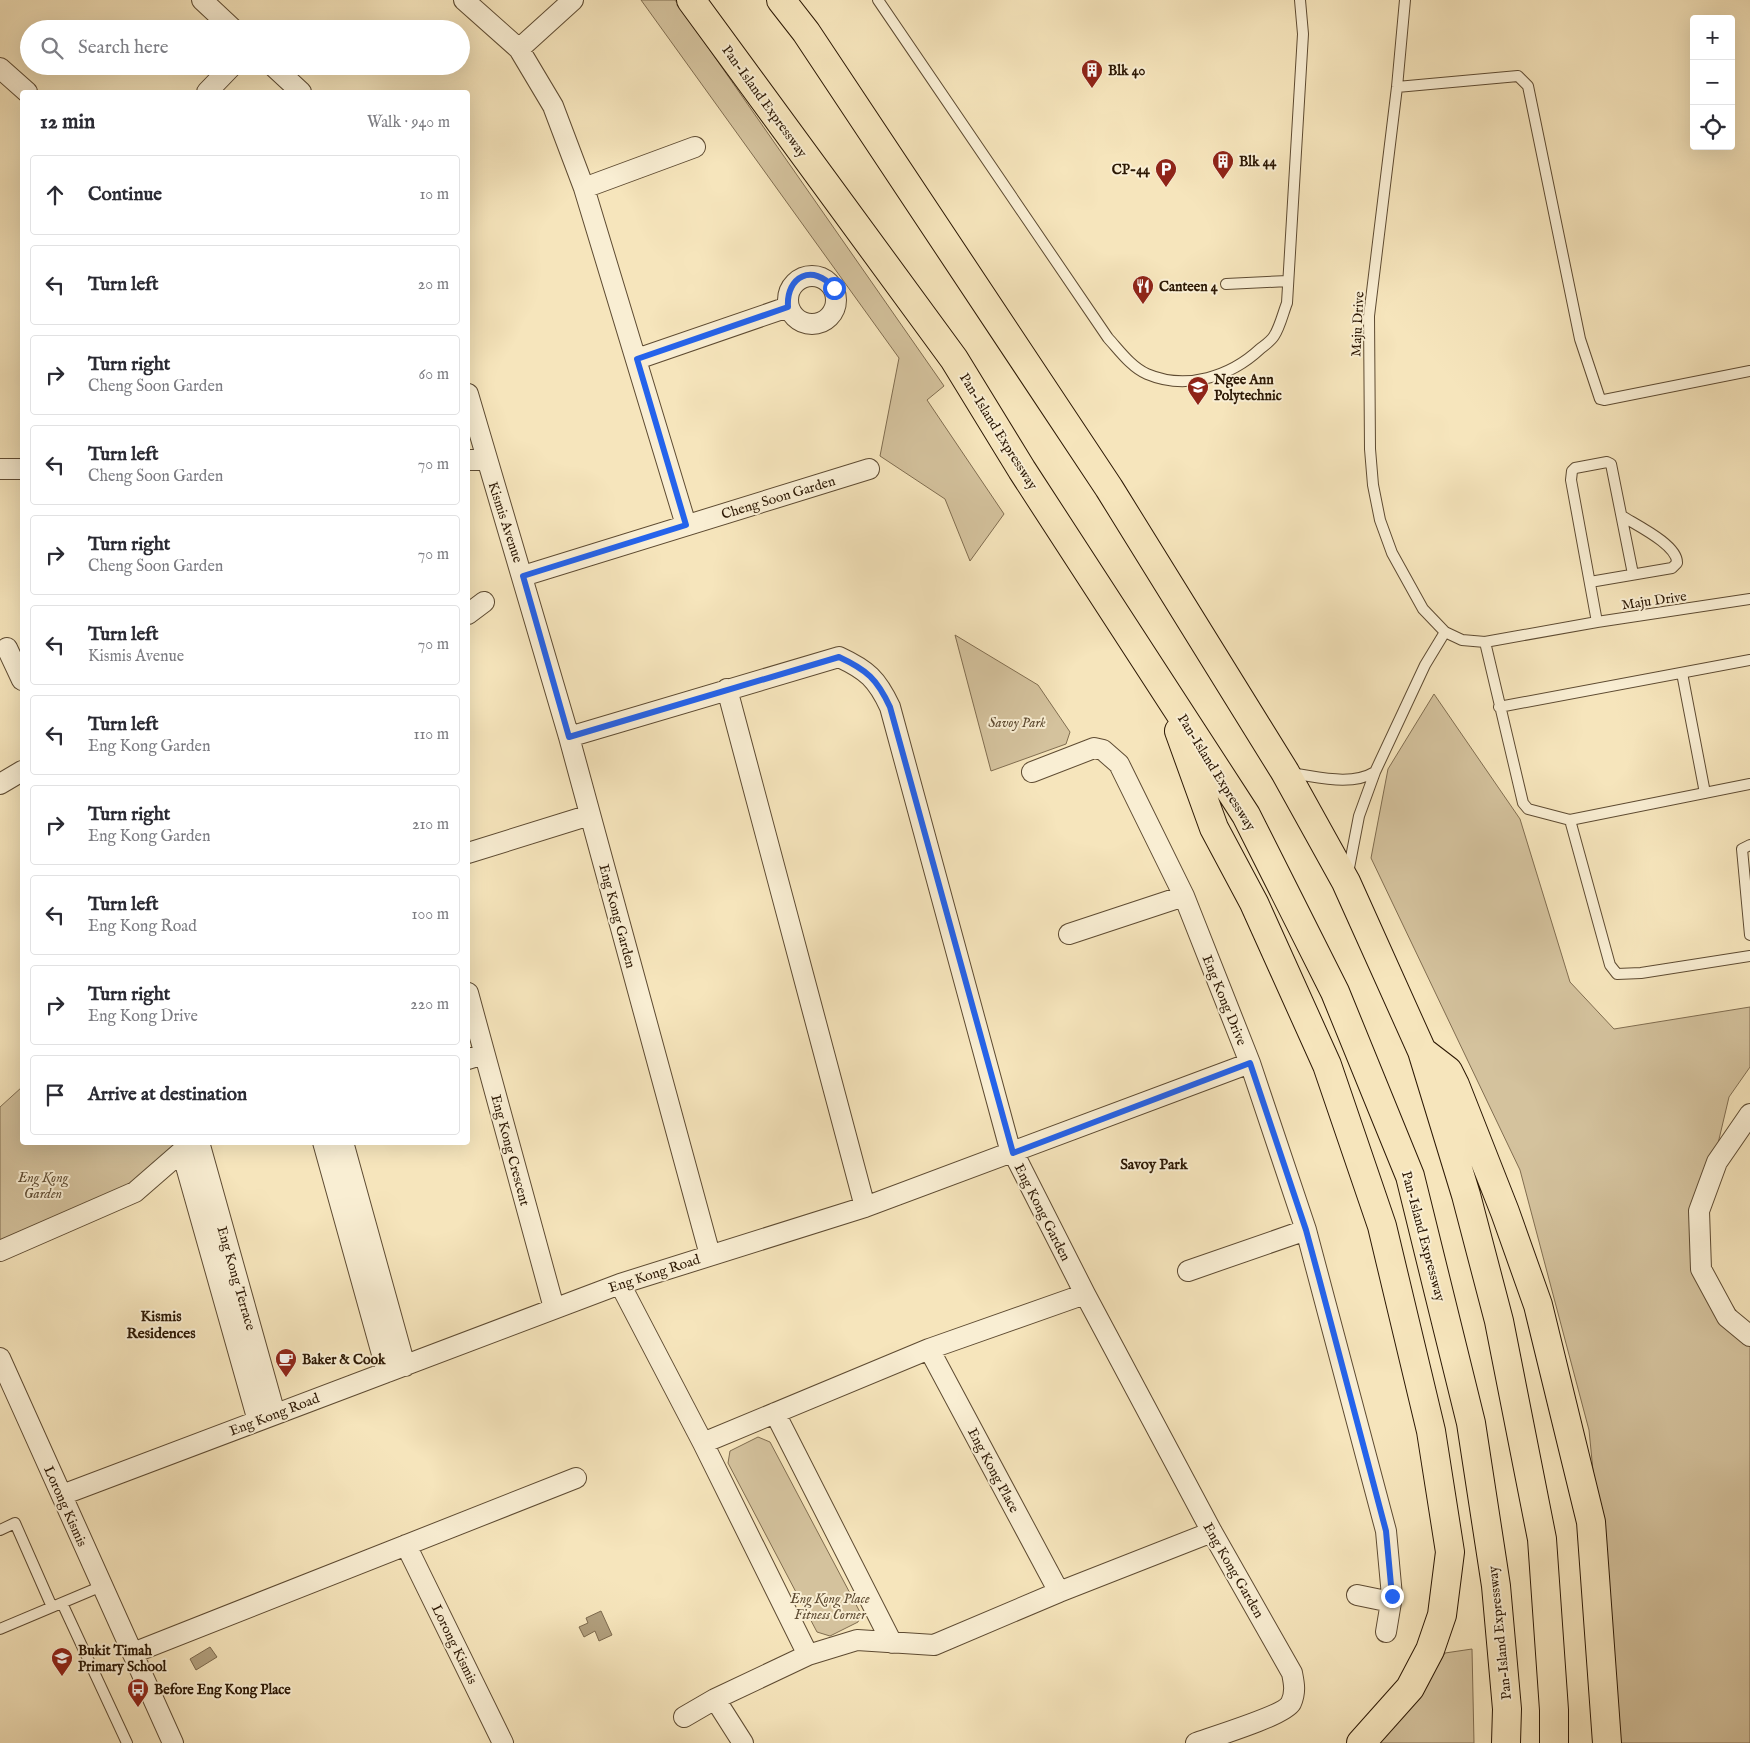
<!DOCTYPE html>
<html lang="en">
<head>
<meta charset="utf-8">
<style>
  :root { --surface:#fff; --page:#f7f7f7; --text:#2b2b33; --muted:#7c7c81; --line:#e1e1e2 }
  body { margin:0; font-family:"IM FELL English",serif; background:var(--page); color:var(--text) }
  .controls { position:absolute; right:15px; top:15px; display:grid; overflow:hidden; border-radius:5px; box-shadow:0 5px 20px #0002 }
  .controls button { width:45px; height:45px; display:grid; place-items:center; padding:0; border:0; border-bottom:1px solid var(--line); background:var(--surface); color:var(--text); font:25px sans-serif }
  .stop { position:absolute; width:15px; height:15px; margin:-11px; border:4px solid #2563eb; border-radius:50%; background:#fff }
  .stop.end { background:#2563eb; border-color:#fff; box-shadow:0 1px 5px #0008 }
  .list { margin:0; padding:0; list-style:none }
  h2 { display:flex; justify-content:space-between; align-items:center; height:65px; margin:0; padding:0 20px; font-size:21px }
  h2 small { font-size:16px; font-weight:400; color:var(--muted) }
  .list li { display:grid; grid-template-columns:32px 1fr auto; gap:15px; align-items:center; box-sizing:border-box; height:80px; margin:0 10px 10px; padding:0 10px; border:1px solid var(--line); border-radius:5px }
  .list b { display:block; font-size:19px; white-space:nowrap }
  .list p { margin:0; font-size:16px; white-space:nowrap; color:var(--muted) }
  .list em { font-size:16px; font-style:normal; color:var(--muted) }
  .icon { flex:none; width:28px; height:28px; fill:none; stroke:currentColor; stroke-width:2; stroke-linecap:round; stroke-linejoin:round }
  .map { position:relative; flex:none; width:1750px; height:1743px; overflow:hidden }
  .search { position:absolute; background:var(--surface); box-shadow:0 5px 20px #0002; left:20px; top:20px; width:450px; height:55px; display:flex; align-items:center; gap:12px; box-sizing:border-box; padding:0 18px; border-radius:28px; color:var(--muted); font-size:19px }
  .panel { position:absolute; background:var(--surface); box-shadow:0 5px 20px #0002; left:20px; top:90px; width:450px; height:1055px; border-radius:5px }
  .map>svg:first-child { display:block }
  .green { fill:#d4c29d; stroke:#806d50 }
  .water { fill:#b19f7d; stroke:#7c694d }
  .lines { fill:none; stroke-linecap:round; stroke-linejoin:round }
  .service-casing { stroke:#5e4b32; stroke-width:12 }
  .minor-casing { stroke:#5e4b32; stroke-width:22 }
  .motorway-casing { stroke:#2c1804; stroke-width:30 }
  .service { stroke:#f9eed3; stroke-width:10 }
  .minor { stroke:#f9eed3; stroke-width:20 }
  .motorway { stroke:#f6e5bc; stroke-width:28 }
  .route { stroke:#2563eb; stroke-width:6 }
  .labels { text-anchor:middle; stroke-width:4; stroke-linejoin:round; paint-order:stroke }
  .poi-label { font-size:14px; font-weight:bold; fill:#2c1804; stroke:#f9eed3; text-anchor:start }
  .street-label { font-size:14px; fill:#2c1804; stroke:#f9eed3 }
  .park-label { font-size:14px; font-style:italic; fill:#5e4b32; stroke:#f9eed3 }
  .neighbourhood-label { font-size:15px; font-weight:bold; fill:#2c1804; stroke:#f9eed3 }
</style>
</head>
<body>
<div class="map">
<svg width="1750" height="1743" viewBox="0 0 1750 1743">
  <rect width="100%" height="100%" fill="#f6e5bc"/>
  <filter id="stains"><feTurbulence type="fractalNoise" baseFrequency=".004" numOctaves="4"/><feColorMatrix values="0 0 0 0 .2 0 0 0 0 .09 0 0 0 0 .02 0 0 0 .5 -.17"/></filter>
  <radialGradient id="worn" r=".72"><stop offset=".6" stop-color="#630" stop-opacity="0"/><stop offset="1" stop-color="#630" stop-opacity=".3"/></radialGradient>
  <path class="green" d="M 641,0 L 675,0 L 944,386 L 927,400 L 1004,514 L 970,561 L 945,499 L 880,456 L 899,358 Z
    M 955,635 L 1038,685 L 1070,732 L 1066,744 L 991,771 Z
    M 1434,694 L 1520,819 L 1570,982 L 1614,1029 L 1750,1007 L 1750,1067 L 1729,1097 L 1693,1249 L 1750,1331 L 1750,1743 L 1617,1743 L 1618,1724 L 1589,1430 L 1520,1170 L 1371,858 L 1388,769 Z
    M 22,1087 L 22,1142 L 192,1143 L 140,1187 L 0,1250 L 0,1107 Z
    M 758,1437 L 770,1442 L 861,1614 L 858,1622 L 830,1636 L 817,1632 L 728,1463 L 730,1451 Z
    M 1472,1649 L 1474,1743 L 1376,1743 C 1406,1716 1425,1688 1445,1653 Z"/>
  <path class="water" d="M 601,1611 L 612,1635 L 599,1641 L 595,1631 L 584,1637 L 579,1627 L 588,1623 L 586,1618 Z
    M 210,1647 L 217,1657 L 196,1670 L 190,1659 Z"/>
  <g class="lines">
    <g class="service-casing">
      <path id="service" d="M 878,0 L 1108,338 C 1119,350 1131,367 1147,374 C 1187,391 1231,376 1260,349 C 1265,345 1271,341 1274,336 C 1280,327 1283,313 1287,303 L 1303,34 L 1300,0
        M 1405,0 L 1397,87 L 1369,316 L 1370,449 L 1373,485 L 1380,520 L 1392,553 L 1423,609 L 1445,632 L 1462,640 L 1485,642 L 1597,622 L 1750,599
        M 1397,87 L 1518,76 L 1528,86 L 1580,339 L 1600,399 L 1604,400 L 1750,371
        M 1226,284 L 1288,281
        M 1590,582 L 1672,568 L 1677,563 C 1678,545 1636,525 1622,516
        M 1597,622 L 1571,480 L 1572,471 L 1575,468 L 1607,462 L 1611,464 L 1633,574
        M 1485,642 L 1523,803 L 1528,809 L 1570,820 L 1750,784
        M 1682,673 L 1705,793
        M 1499,707 L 1750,660
        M 1289,773 C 1316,776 1350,787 1375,772
        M 1570,820 L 1610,965 L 1617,974 L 1641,973 L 1750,956
        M 1750,845 L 1742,849 L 1750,935
        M 1348,873 L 1359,816 L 1375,772 L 1425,665 L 1445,632
        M 0,1530 L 15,1523 L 52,1607
        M 62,1603 L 127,1743
        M 0,1629 L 102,1586"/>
    </g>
    <g class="minor-casing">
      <path id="minor" d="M 202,0 L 233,29
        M 464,0 L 519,49 L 553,106 L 584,188 L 686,525
        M 519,49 L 573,0
        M 273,66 L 301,92
        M 0,68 L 27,92
        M 207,92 L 232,66
        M 584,188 L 695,147
        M788 300a24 24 0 1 1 48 0a24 24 0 1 1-48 0Z
        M 637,359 L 788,307
        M 468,394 L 569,737 L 710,1255
        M 468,460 L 486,460
        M 0,469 L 22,469
        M 523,576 L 869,469
        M 468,614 L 484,602
        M 7,648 L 22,680
        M 727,689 L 865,1207
        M 569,737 L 839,657 C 867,670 877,679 890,707 L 1008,1142 L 1085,1294 L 1212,1532 L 1292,1673 C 1294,1683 1296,1692 1291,1703 C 1285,1715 1213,1737 1196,1743
        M 1032,772 L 1094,748 L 1103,750 L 1119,764 L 1184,896 L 1250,1063 L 1306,1230 L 1386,1531 L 1392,1596 L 1386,1632
        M 0,784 L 22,771
        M 468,853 L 590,815
        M 1069,934 L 1184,896
        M 468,993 L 554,1308
        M 468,1059 L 484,1054
        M 1750,1114 L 1717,1162 L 1699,1211 L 1701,1269 L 1727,1317 L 1750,1336
        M 199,1142 L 275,1414
        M 323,1142 L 387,1372
        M 343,1142 L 405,1366
        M 182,1152 L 258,1421
        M 0,1251 L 135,1192 L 189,1145
        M 1188,1271 L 1306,1230
        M 620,1284 L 703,1443 L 808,1655
        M 929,1349 L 1059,1592
        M 0,1358 L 173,1743
        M 775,1413 L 892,1643
        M 703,1443 L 929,1349 L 1085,1294
        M 62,1495 L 620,1284 L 865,1207 L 1250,1063
        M 406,1545 L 503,1743
        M 1357,1595 L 1391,1602
        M 133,1653 L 576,1478
        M 715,1699 L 743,1743
        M 684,1717 L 715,1699 L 808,1655 L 857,1640 L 934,1645 L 1059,1592 L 1212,1532"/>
    </g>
    <g class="motorway-casing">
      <path id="motorway" d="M 691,0 L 954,359 L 1022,470 L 1246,815 L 1335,992 L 1410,1176 L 1471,1423 L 1496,1586 L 1507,1709 L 1506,1743
        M 781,0 L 806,32 L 1109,488 L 1285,772 L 1346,882 L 1422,1051 L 1466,1195 L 1499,1321 L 1542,1539 L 1554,1710 L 1554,1743
        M 1179,731 L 1214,828 L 1254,903 L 1327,1065 L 1382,1226 L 1431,1431 L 1450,1552 L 1442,1615 L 1430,1650 L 1410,1688 L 1361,1743
        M 1422,1051 L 1448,1071 L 1455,1085 L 1505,1212 L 1538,1305 L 1591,1522 L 1607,1743"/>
    </g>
    <use href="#service" class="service"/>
    <use href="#minor" class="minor"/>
    <use href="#motorway" class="motorway"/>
  </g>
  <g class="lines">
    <path class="route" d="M 834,288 C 813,263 786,276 788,307 L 637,359 L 686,525 L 523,576 L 569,737 L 839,657 C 867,670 877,679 890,707 L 1013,1153 L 1250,1063 L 1306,1230 L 1319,1278 L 1386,1531 L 1392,1596"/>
  </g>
  <defs>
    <g id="building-pin" transform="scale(1.125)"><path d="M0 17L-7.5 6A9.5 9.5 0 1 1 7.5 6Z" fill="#8f2418" stroke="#f9eed3"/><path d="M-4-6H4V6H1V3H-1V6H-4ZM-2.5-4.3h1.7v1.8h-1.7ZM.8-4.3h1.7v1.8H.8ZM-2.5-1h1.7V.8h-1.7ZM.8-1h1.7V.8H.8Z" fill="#fff"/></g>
    <g id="parking-pin" transform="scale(1.125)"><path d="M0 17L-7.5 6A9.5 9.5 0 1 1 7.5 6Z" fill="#8f2418" stroke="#f9eed3"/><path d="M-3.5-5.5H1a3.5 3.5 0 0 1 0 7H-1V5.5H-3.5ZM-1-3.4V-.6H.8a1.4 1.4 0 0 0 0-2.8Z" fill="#fff"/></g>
    <g id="restaurant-pin" transform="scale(1.125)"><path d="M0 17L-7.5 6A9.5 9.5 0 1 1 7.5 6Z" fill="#8f2418" stroke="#f9eed3"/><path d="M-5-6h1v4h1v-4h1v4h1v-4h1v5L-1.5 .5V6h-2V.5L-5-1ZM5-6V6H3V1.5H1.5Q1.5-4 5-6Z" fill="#fff"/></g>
    <g id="university-pin" transform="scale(1.125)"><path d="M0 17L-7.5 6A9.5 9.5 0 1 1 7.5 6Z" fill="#8f2418" stroke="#f9eed3"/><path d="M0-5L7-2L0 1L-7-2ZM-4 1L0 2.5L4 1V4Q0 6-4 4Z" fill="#fff"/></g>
    <g id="cafe-pin" transform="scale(1.125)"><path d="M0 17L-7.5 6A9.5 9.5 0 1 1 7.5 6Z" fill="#8f2418" stroke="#f9eed3"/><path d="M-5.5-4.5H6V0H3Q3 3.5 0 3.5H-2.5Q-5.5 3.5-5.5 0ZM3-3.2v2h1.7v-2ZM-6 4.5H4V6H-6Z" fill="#fff"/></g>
    <g id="school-pin" transform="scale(1.125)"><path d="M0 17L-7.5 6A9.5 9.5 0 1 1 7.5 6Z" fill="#8f2418" stroke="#f9eed3"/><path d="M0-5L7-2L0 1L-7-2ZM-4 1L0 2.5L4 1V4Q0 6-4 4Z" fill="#fff"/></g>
    <g id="bus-pin" transform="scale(1.125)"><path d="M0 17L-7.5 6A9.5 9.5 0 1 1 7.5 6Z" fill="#8f2418" stroke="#f9eed3"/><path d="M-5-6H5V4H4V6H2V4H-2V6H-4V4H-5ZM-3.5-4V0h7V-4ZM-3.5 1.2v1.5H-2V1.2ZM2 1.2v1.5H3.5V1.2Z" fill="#fff"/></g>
  </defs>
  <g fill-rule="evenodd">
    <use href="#building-pin" x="1092" y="70"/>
    <use href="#building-pin" x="1223" y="161"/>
    <use href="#parking-pin" x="1166" y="169"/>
    <use href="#restaurant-pin" x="1143" y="286"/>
    <use href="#university-pin" x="1198" y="387"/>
    <use href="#cafe-pin" x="286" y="1359"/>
    <use href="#school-pin" x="62" y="1658"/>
    <use href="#bus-pin" x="138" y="1689"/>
  </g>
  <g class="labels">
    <g class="poi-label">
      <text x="1108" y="75">Blk 40</text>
      <text x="1239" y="166">Blk 44</text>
      <text x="1150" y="174" text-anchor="end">CP-44</text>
      <text x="1159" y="291">Canteen 4</text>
      <text x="1214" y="384">Ngee Ann<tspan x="1214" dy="16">Polytechnic</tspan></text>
      <text x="302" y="1364">Baker &amp; Cook</text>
      <text x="78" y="1655">Bukit Timah<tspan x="78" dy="16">Primary School</tspan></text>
      <text x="154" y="1694">Before Eng Kong Place</text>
    </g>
    <g class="street-label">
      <text transform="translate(765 101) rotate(54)" y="5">Pan-Island Expressway</text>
      <text transform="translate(1357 324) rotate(-87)" y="5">Maju Drive</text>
      <text transform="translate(999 431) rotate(58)" y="5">Pan-Island Expressway</text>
      <text transform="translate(778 497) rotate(-17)" y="5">Cheng Soon Garden</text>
      <text transform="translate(506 522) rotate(72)" y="5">Kismis Avenue</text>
      <text transform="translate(1654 600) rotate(-8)" y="5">Maju Drive</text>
      <text transform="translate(1217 772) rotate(58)" y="5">Pan-Island Expressway</text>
      <text transform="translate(618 916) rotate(75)" y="5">Eng Kong Garden</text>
      <text transform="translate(1225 1000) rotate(68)" y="5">Eng Kong Drive</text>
      <text transform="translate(511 1150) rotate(75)" y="5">Eng Kong Crescent</text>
      <text transform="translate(1043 1212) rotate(63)" y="5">Eng Kong Garden</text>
      <text transform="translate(1424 1236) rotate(75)" y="5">Pan-Island Expressway</text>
      <text transform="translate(654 1273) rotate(-18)" y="5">Eng Kong Road</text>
      <text transform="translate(237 1278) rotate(74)" y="5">Eng Kong Terrace</text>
      <text transform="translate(274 1414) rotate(-21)" y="5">Eng Kong Road</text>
      <text transform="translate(994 1470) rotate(62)" y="5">Eng Kong Place</text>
      <text transform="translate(66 1506) rotate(66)" y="5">Lorong Kismis</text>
      <text transform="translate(1234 1570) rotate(60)" y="5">Eng Kong Garden</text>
      <text transform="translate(1499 1633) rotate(-96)" y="5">Pan-Island Expressway</text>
      <text transform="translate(455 1644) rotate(64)" y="5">Lorong Kismis</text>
    </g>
    <g class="park-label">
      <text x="1017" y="727">Savoy Park</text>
      <text x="43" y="1182">Eng Kong<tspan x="43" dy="16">Garden</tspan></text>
      <text x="830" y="1603">Eng Kong Place<tspan x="830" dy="16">Fitness Corner</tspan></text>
    </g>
    <g class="neighbourhood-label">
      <text x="1154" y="1169">Savoy Park</text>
      <text x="161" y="1321">Kismis<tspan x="161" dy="17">Residences</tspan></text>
    </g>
  </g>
  <rect width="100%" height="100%" filter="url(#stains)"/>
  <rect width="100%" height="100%" fill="url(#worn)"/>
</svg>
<div class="controls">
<button>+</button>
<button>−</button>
<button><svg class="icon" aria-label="locate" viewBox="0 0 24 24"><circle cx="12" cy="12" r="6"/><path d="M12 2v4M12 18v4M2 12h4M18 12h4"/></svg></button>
</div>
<div class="stop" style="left:834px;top:288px"></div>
<div class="stop end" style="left:1392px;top:1596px"></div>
<div class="search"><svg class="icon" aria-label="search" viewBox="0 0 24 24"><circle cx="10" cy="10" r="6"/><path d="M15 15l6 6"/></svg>Search here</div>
<section class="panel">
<h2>12 min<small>Walk · 940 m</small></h2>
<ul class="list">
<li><svg class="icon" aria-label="ahead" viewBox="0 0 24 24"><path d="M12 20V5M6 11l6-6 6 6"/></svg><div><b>Continue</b></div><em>10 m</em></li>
<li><svg class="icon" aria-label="left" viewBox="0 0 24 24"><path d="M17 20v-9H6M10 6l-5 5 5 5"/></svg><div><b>Turn left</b></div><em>20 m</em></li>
<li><svg class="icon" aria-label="right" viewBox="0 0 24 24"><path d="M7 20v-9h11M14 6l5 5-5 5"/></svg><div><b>Turn right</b><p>Cheng Soon Garden</p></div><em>60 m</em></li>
<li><svg class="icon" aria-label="left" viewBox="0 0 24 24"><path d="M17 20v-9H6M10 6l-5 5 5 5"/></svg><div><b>Turn left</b><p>Cheng Soon Garden</p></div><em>70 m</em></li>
<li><svg class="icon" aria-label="right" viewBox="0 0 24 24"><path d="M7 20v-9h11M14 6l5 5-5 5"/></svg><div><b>Turn right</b><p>Cheng Soon Garden</p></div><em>70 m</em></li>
<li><svg class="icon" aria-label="left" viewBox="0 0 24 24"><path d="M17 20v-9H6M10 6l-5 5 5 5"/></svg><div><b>Turn left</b><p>Kismis Avenue</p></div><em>70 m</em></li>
<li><svg class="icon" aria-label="left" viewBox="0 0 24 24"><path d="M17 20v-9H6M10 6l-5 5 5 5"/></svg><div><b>Turn left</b><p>Eng Kong Garden</p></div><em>110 m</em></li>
<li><svg class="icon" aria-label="right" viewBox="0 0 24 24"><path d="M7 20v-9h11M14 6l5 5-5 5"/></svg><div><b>Turn right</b><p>Eng Kong Garden</p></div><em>210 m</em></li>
<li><svg class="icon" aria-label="left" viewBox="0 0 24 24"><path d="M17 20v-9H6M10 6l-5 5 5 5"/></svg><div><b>Turn left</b><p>Eng Kong Road</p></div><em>100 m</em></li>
<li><svg class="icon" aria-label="right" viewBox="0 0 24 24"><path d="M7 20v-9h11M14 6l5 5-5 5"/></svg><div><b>Turn right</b><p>Eng Kong Drive</p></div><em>220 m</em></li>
<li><svg class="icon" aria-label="arrive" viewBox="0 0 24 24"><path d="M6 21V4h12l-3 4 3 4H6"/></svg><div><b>Arrive at destination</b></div></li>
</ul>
</section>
</div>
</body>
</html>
